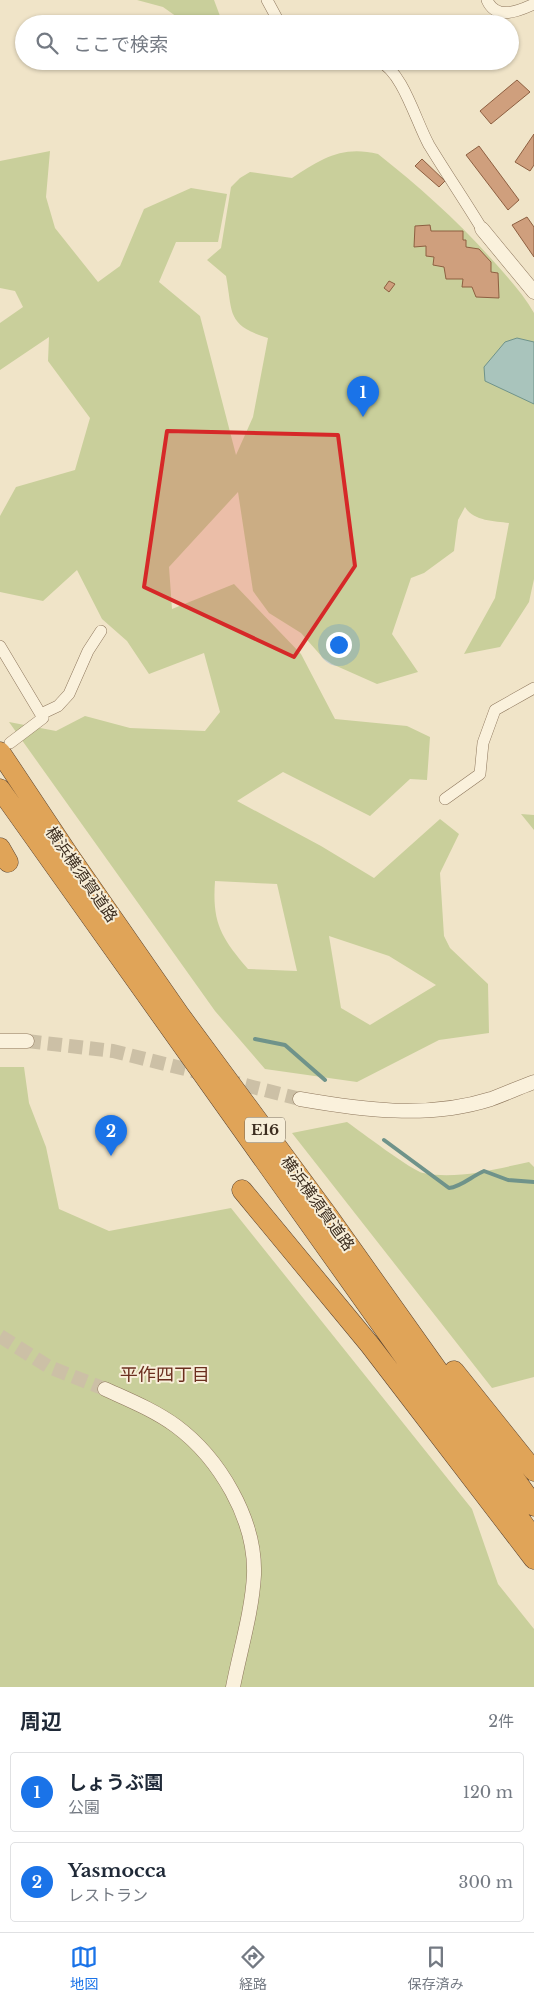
<!DOCTYPE html>
<html lang="ja">
<head>
<meta charset="utf-8">
<style>
  :root { --surface:#fff; --page:#f6f6f7; --text:#1f2937; --muted:#747a83; --line:#e0e1e3; --accent:#1a73e8 }
  body { margin:0; font-family:"Libre Baskerville","Noto Sans JP",serif; background:var(--page); color:var(--text) }
  .you { position:absolute; left:338px; top:644px; width:18px; height:18px; margin:-12px; border:4px solid #fff; border-radius:50%; background:#1a73e8; box-shadow:0 0 0 8px #1a73e833 }
  .badge { display:grid; place-items:center; width:32px; height:32px; border-radius:50%; background:var(--accent); color:#fff; font-size:16px; font-weight:700 }
  .pin { position:absolute; translate:-50% -41px; filter:drop-shadow(0 1px 2px #0008) }
  .pin::after { content:''; position:absolute; top:26px; width:18px; height:15px; background:inherit; clip-path:polygon(0 0,100% 0,50% 100%) }
  .list { margin:0; padding:0; list-style:none }
  h2 { display:flex; justify-content:space-between; align-items:center; height:65px; margin:0; padding:0 20px; font-size:21px }
  h2 small { font-size:16px; font-weight:400; color:var(--muted) }
  .list li { display:grid; grid-template-columns:32px 1fr auto; gap:15px; align-items:center; box-sizing:border-box; height:80px; margin:0 10px 10px; padding:0 10px; border:1px solid var(--line); border-radius:5px }
  .list b { display:block; font-size:19px; white-space:nowrap }
  .list p { margin:0; font-size:16px; white-space:nowrap; color:var(--muted) }
  .list em { font-size:16px; font-style:normal; color:var(--muted) }
  .icon { flex:none; width:28px; height:28px; fill:none; stroke:currentColor; stroke-width:2; stroke-linecap:round; stroke-linejoin:round }
  .map { position:relative; flex:none; width:534px; height:1687px; overflow:hidden }
  .search { position:absolute; background:var(--surface); box-shadow:0 1px 4px #0004; left:15px; right:15px; top:15px; height:55px; display:flex; align-items:center; gap:12px; box-sizing:border-box; padding:0 18px; border-radius:28px; color:var(--muted); font-size:19px }
  .sheet { height:245px; background:var(--surface) }
  nav { display:flex; justify-content:space-around; align-items:center; box-sizing:border-box; height:70px; border-top:1px solid var(--line); background:var(--surface); font-size:14px; color:var(--muted) }
  nav a { display:grid; justify-items:center; gap:2px }
  nav .on { color:var(--accent) }
  .map>svg:first-child { display:block }
  .green { fill:#c9cf9b; fill-rule:evenodd }
  .water { fill:#a9c4bc; stroke:#6f938a }
  .lines { fill:none; stroke-linecap:round; stroke-linejoin:round }
  .stream { stroke:#6f938a; stroke-width:4 }
  .building { fill:#cf9f7d; stroke:#8d5f41 }
  .tertiary-tunnel { stroke:#ccc0a6; stroke-width:14; stroke-dasharray:14 7; stroke-linecap:butt }
  .minor-casing { stroke:#8d765c; stroke-width:12 }
  .tertiary-casing { stroke:#8d765c; stroke-width:15 }
  .motorway-casing { stroke:#5b4430; stroke-width:21 }
  .minor { stroke:#faf1dc; stroke-width:11 }
  .tertiary { stroke:#faf1dc; stroke-width:14 }
  .motorway { stroke:#e0a458; stroke-width:20 }
  .marked { fill:#d62828; fill-opacity:0.2; stroke:#d62828; stroke-width:4; stroke-linejoin:round }
  .labels { text-anchor:middle; stroke-width:4; stroke-linejoin:round; paint-order:stroke }
  .shield { fill:#f7eed8; stroke:#756857; stroke-width:1 }
  .shield-label { font-size:15px; font-weight:bold; fill:#3d2e20 }
  .street-label { font-size:16px; fill:#3d2e20; stroke:#f7eed8 }
  .neighbourhood-label { font-size:18px; fill:#6b2e1e; stroke:#f7eed8 }
</style>
</head>
<body>
<div class="map">
<svg width="534" height="1687" viewBox="0 0 534 1687">
  <rect width="100%" height="100%" fill="#f0e4c8"/>
  <path class="green" d="M 137,0 L 214,0 L 223,24 L 187,24 L 163,7 Z
    M 50,151 L 46,197 L 55,228 L 98,282 L 120,266 L 144,209 L 191,188 L 227,194 L 218,242 L 176,242 L 159,282 L 200,316 L 236,455 L 253,417 L 268,338 C 226,325 233,313 226,276 L 207,260 L 221,248 L 231,187 L 240,178 L 250,172 L 292,178 C 321,159 342,145 378,154 C 422,189 459,222 496,264 C 510,280 524,295 534,313 L 534,579 L 529,602 L 500,647 L 464,654 L 495,598 L 509,523 C 494,521 473,521 465,507 L 458,520 L 454,551 L 424,573 L 411,578 L 392,634 L 418,672 L 377,684 L 332,664 L 323,658 L 301,633 L 269,613 L 253,591 L 238,492 L 169,567 L 172,609 L 234,584 L 301,654 L 335,719 L 407,726 L 430,737 L 427,780 L 410,779 L 370,816 L 283,772 L 237,801 L 321,846 L 374,878 L 440,819 L 459,834 L 440,873 L 444,936 L 450,948 L 488,984 L 489,1033 L 439,1040 L 357,1082 L 265,1069 L 215,1011 L 9,722 L 56,731 L 85,716 L 130,728 L 205,731 L 220,712 L 204,653 L 149,674 L 127,641 L 102,619 L 77,570 L 43,601 L 0,592 L 0,516 L 16,487 L 75,470 L 90,418 L 48,361 L 49,337 L 0,370 L 0,323 L 23,307 L 15,291 L 0,288 L 0,161 ZM 215,881 L 277,884 L 297,971 L 248,969 C 221,937 212,923 215,881 ZM 329,936 L 389,956 L 436,985 L 370,1025 L 341,1008 Z
    M 521,814 L 534,815 L 534,830 Z
    M 0,1067 L 24,1067 L 29,1103 L 46,1147 L 59,1209 L 109,1231 L 231,1208 L 472,1509 L 498,1584 L 534,1629 L 534,1687 L 0,1687 Z
    M 347,1122 C 360,1131 412,1171 423,1173 C 456,1180 496,1169 529,1162 L 534,1167 L 534,1377 L 492,1388 L 292,1133 Z"/>
  <path class="water" d="M 517,338 L 534,342 L 534,404 L 485,381 L 484,367 L 505,342 Z"/>
  <g class="lines">
    <path class="stream" d="M 255,1039 L 285,1045 L 325,1080
      M 384,1140 L 449,1188 C 461,1187 472,1176 484,1171 L 508,1180 L 534,1182"/>
  </g>
  <path class="building" d="M 517,80 L 530,92 L 491,124 L 480,111 Z
    M 534,134 L 534,165 L 530,171 L 515,162 Z
    M 479,146 L 519,200 L 508,210 L 466,155 Z
    M 422,159 L 445,181 L 439,187 L 415,166 Z
    M 527,217 L 534,227 L 534,257 L 512,225 Z
    M 430,225 L 431,231 L 463,231 L 463,240 L 466,240 L 466,247 L 479,249 L 491,262 L 491,272 L 498,273 L 499,298 L 476,297 L 472,287 L 462,287 L 463,279 L 446,279 L 444,267 L 433,265 L 434,257 L 426,256 L 426,246 L 414,247 L 415,226 Z
    M 389,281 L 395,284 L 389,292 L 384,288 Z"/>
  <g class="lines">
    <path class="tertiary-tunnel" d="M 27,1041 L 113,1051 L 205,1074
      M 225,1080 L 300,1099
      M 0,1336 L 49,1367 L 105,1389"/>
    <g class="minor-casing">
      <path id="minor" d="M 267,0 L 280,24
        M 487,0 C 496,21 519,11 534,4
        M 379,61 C 403,72 416,122 429,145 C 446,173 465,201 482,229
        M 0,646 L 43,718 L 10,743
        M 41,714 L 58,706 L 69,694 L 88,651 L 101,631
        M 445,799 L 480,774 L 483,743 L 495,710 L 534,688"/>
    </g>
    <g class="tertiary-casing">
      <path id="tertiary" d="M 482,229 L 534,292
        M 0,1041 L 27,1041
        M 300,1099 C 363,1110 428,1119 491,1099 C 505,1094 520,1087 534,1082
        M 105,1389 C 129,1400 154,1410 176,1426 C 219,1458 256,1519 254,1575 C 252,1612 240,1651 233,1687"/>
    </g>
    <g class="motorway-casing">
      <path id="motorway" d="M 0,752 L 70,857 L 179,1014 L 328,1216 L 534,1506
        M 0,789 L 534,1539
        M 0,848 L 8,862
        M 242,1190 L 370,1345 L 534,1559
        M 454,1371 L 534,1471"/>
    </g>
    <use href="#minor" class="minor"/>
    <use href="#tertiary" class="tertiary"/>
    <use href="#motorway" class="motorway"/>
  </g>
  <path class="marked" d="M 167,431 L 338,435 L 355,566 L 294,657 L 144,587 Z"/>
  <g class="labels">
    <rect class="shield" x="245" y="1117.5" width="40" height="25" rx="4"/>
    <g class="shield-label">
      <text x="265" y="1135">E16</text>
    </g>
    <g class="street-label">
      <text transform="translate(82 874) rotate(55)" y="6">横浜横須賀道路</text>
      <text transform="translate(318 1203) rotate(54)" y="6">横浜横須賀道路</text>
    </g>
    <g class="neighbourhood-label">
      <text x="165" y="1381">平作四丁目</text>
    </g>
  </g>
</svg>
<div class="you"></div>
<div class="pin badge" style="left:363px;top:417px">1</div>
<div class="pin badge" style="left:111px;top:1156px">2</div>
<div class="search"><svg class="icon" aria-label="search" viewBox="0 0 24 24"><circle cx="10" cy="10" r="6"/><path d="M15 15l6 6"/></svg>ここで検索</div>
</div>
<section class="sheet">
<h2>周辺<small>2件</small></h2>
<ul class="list">
<li><span class="badge">1</span><div><b>しょうぶ園</b><p>公園</p></div><em>120 m</em></li>
<li><span class="badge">2</span><div><b>Yasmocca</b><p>レストラン</p></div><em>300 m</em></li>
</ul>
</section>
<nav>
<a class="on"><svg class="icon" aria-label="map" viewBox="0 0 24 24"><path d="M3 6l6-2 6 2 6-2v14l-6 2-6-2-6 2zM9 4v14M15 6v14"/></svg>地図</a>
<a><svg class="icon" aria-label="directions" viewBox="0 0 24 24"><path d="M12 3l9 9-9 9-9-9zM9 14v-3h6M13 9l2 2-2 2"/></svg>経路</a>
<a><svg class="icon" aria-label="saved" viewBox="0 0 24 24"><path d="M7 4h10v16l-5-4-5 4z"/></svg>保存済み</a>
</nav>
</body>
</html>
